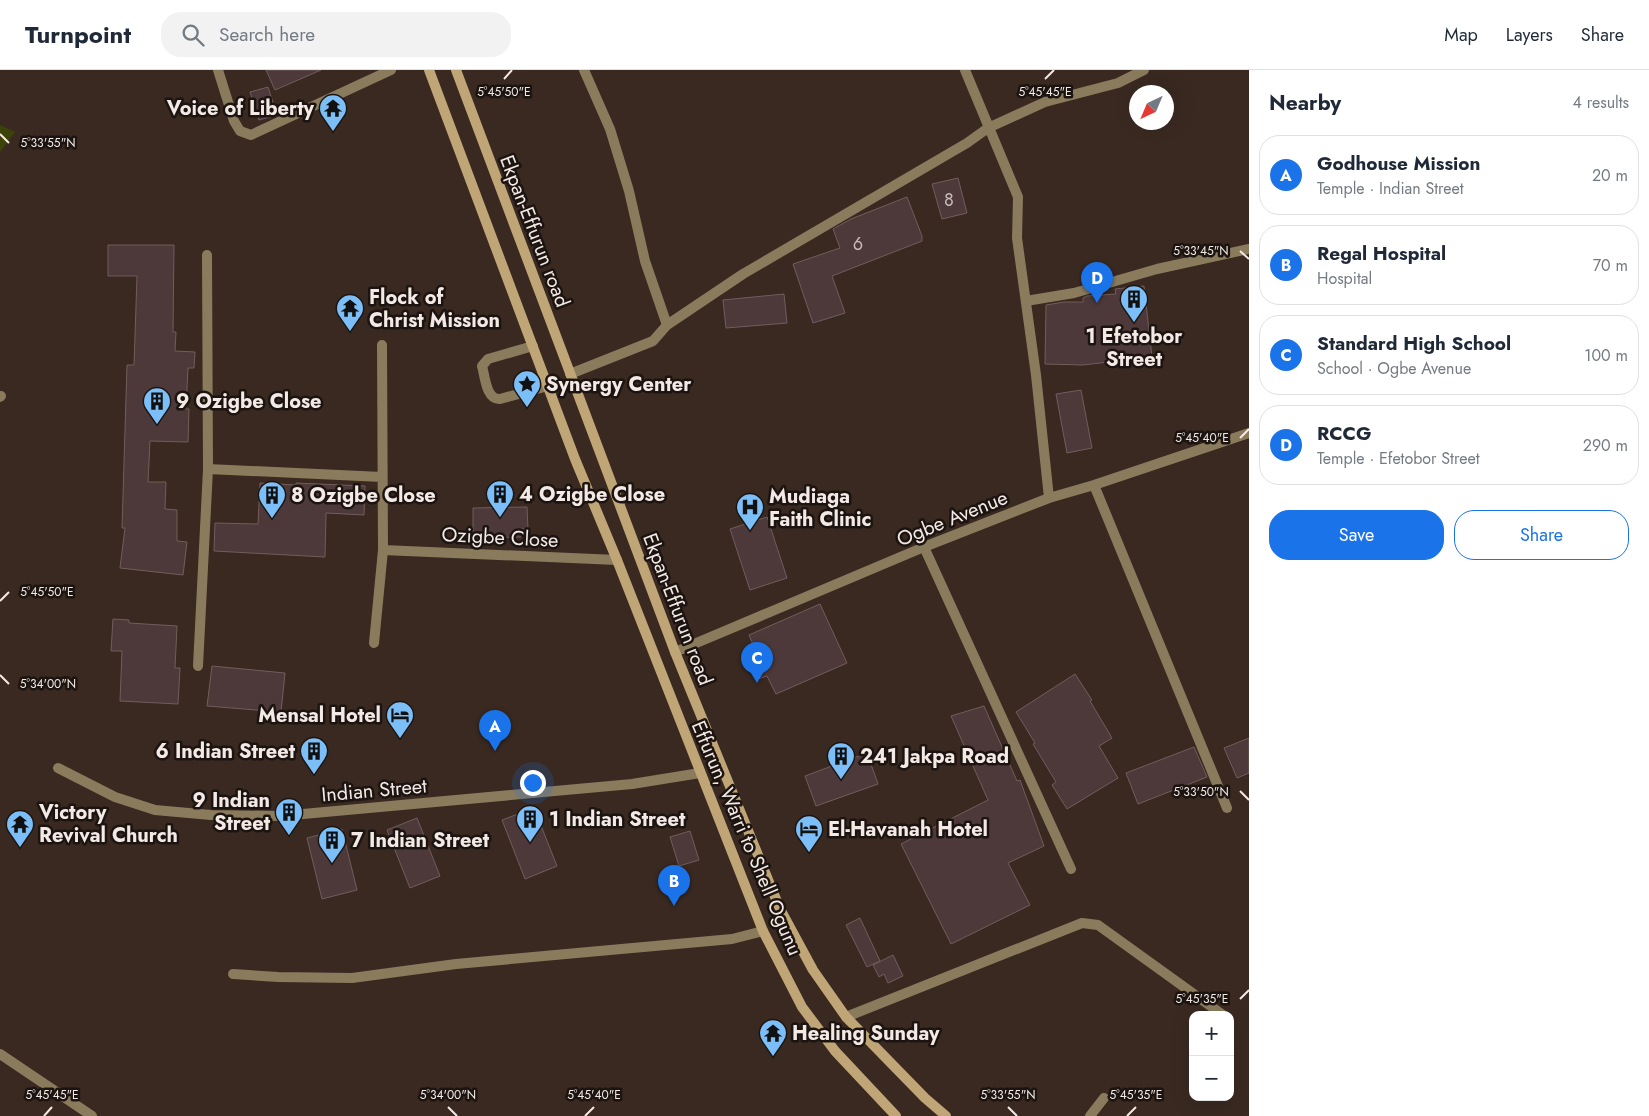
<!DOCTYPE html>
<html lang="en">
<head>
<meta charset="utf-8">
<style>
  :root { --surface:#fff; --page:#f2f2f3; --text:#1f2937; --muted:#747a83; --line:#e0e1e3; --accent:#1a73e8 }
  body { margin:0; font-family:Jost,sans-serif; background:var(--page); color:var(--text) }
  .controls { position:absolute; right:15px; bottom:15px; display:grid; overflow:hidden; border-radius:10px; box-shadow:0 5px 20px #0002 }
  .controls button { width:45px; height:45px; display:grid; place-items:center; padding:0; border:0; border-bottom:1px solid var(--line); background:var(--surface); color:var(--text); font:25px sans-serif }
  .compass { position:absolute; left:1129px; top:15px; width:45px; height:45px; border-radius:50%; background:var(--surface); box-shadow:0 5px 20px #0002; rotate:224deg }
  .you { position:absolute; left:532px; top:712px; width:18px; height:18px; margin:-12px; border:4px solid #fff; border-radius:50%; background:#1a73e8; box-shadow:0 0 0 8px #1a73e833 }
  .badge { display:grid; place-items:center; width:32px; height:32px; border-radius:50%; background:var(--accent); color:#fff; font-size:16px; font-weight:700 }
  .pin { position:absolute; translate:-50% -41px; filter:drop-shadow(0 1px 2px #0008) }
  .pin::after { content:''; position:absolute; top:26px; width:18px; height:15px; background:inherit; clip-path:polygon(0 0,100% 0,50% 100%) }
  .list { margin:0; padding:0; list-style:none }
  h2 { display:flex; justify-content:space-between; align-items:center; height:65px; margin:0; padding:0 20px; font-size:21px }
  h2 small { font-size:16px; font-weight:400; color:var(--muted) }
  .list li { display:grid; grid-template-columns:32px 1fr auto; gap:15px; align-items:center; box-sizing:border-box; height:80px; margin:0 10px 10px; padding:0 10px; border:1px solid var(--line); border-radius:20px }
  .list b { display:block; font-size:19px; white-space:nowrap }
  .list p { margin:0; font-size:16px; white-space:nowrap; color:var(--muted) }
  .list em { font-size:16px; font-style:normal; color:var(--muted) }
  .actions { display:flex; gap:10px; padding:15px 20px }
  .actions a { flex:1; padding:11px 0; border:1px solid var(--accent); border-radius:20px; text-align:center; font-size:18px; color:var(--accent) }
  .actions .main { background:var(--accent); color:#fff }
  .icon { flex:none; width:28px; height:28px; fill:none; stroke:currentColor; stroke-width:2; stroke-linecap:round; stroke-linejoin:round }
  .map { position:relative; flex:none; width:1249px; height:1046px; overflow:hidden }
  header { display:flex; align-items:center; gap:30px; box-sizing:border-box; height:70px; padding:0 25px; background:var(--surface); border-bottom:1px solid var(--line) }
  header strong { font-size:24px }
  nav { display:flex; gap:28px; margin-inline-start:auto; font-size:18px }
  .search { width:350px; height:45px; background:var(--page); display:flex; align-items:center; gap:12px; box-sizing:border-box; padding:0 18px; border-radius:20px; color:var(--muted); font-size:19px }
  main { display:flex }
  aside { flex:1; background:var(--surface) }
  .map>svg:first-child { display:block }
  .green { fill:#3c4309 }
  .building { fill:#4d3939; stroke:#725d5d }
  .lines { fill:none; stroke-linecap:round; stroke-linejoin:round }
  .service { stroke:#8a7b5d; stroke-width:10 }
  .minor { stroke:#8a7b5d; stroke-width:10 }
  .secondary { stroke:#c0a676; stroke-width:10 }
  .ticks { fill:none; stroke:#f4e9e4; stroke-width:2 }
  .labels { text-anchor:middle; stroke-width:5; stroke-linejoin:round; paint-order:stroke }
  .number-label { font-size:18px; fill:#cabdb9 }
  .poi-label { font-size:20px; font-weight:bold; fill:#f4e9e4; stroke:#1b1410; text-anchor:start }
  .street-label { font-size:20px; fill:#f4e9e4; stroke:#1b1410 }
  .ticks-label { font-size:12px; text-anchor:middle; fill:#f4e9e4; stroke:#1b1410; stroke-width:5; stroke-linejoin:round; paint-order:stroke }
</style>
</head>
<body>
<header>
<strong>Turnpoint</strong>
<div class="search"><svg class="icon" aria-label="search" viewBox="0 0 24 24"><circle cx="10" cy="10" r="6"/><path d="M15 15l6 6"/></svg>Search here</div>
<nav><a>Map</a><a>Layers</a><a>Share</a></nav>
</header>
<main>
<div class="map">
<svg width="1249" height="1046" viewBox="0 0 1249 1046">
  <rect width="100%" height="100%" fill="#392921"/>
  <path class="green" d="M 0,55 L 15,62 L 0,82 Z"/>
  <path class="building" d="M 266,0 L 321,0 L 275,20 Z
    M 268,17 L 277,45 L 259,50 L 250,22 Z
    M 958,108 L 967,143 L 942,149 L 932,114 Z
    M 907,127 L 922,166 L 922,171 L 832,206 L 845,243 L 813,253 L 793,194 L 840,178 L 833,159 L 851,149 Z
    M 108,175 L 174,175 L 173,262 L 176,262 L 175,281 L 195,282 L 194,298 L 188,298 L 186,339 L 189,339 L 188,372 L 150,371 L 148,412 L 166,412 L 165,439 L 177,440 L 177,471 L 187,472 L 183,505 L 120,498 L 125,458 L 122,458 L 127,295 L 134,295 L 137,206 L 108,206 Z
    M 1144,216 L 1152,287 L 1083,295 L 1045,294 L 1046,235 L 1064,232 L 1083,232 L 1083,228 L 1087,226 L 1116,224 L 1115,219 Z
    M 784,224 L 787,253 L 726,258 L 723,230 Z
    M 1081,320 L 1092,378 L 1067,383 L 1056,324 Z
    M 260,413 L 296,415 L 296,413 L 365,416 L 364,445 L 326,443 L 325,487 L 214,481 L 215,453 L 258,454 Z
    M 527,437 L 528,459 L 521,459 L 521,467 L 473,468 L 473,438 Z
    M 767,447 L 787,508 L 750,520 L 730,459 Z
    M 820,534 L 847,593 L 776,624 L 767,606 L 758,609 L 749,590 L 758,586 L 749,565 Z
    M 113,549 L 129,550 L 129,553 L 177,556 L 175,598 L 180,598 L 178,634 L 120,631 L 122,581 L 111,581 Z
    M 212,596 L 285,603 L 281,642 L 207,636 Z
    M 1075,604 L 1092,630 L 1090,631 L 1112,668 L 1099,676 L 1118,708 L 1067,739 L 1052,715 L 1056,712 L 1033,674 L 1035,673 L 1016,642 Z
    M 984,636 L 1017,711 L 1020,710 L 1044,776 L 1008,793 L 1030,835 L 951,874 L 901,774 L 988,730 L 951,646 Z
    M 1249,668 L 1249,703 L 1237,708 L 1224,678 Z
    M 1194,677 L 1207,707 L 1138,734 L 1126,703 Z
    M 867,683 L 878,714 L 816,736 L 805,706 Z
    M 534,738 L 557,796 L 525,809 L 502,750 Z
    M 417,748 L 440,806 L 410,818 L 387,760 Z
    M 342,759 L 357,820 L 322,829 L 307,768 Z
    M 690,761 L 699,790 L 679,796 L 670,767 Z
    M 860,848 L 880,891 L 867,897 L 846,855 Z
    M 893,885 L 903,906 L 888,913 L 884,904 L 879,907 L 873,895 Z"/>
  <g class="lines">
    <path class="service" d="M 533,276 L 488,289 L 482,296 C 485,306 486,330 500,329 L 548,316
      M 846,947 L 1082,853 L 1098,855 L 1223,945
      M 1090,1046 L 1104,1028"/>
    <path class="minor" d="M 218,0 L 234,51 L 240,61 L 251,65 L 391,0
      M 584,0 L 610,59 L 629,121 L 645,191 L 667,255
      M 965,0 L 1018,127 L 1017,168 L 1036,305 L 1049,428
      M 1026,231 L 1074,223 L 1157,199 L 1249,179
      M 570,304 L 653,271 L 667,255 L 743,204 L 967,73 L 988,58 L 1045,32 L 1118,13 L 1144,0
      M 0,327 L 1,326
      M 208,399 L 382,407
      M 1094,415 L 1227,738
      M 924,477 L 1071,799
      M 383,480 L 617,490
      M 374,573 L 383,480 L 382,275
      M 675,582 L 924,477 L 1049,428 L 1094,415 L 1249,363
      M 198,596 L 208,399 L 207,185
      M 58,698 L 115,727 L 155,740 L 211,745 L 281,746 L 632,714 L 700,703
      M 233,904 L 278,907 L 352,908 L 456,894 L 732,869 L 763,861
      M 0,984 L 92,1046"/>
    <path class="secondary" d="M 429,0 L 575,389 L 617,490 L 763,861 L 802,937 L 835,981 L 896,1046
      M 456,0 L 675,582 L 780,839 L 813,900 L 846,947 L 925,1028 L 946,1046"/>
  </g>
  <path class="ticks" d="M 504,9 L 512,0M 1045,9 L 1054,0M 0,64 L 9,73M 1240,181 L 1249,189M 1240,368 L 1249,359M 0,531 L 9,522M 0,605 L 9,614M 1240,721 L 1249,730M 1240,929 L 1249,920M 448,1037 L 457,1046M 1008,1037 L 1017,1046M 44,1046 L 52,1037M 585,1046 L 594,1037M 1127,1046 L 1136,1037"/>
  <defs>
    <g id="temple-pin" transform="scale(1.4375)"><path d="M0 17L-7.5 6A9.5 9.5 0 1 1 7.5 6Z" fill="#7bbef8" stroke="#1b1410"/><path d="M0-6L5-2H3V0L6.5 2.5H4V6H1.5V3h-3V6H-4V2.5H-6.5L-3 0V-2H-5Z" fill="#111"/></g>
    <g id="building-pin" transform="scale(1.4375)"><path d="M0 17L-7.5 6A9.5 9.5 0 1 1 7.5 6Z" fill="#7bbef8" stroke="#1b1410"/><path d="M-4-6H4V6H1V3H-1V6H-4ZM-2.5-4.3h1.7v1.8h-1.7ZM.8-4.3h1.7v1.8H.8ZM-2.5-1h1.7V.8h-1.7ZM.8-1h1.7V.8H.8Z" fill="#111"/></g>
    <g id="sight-pin" transform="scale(1.4375)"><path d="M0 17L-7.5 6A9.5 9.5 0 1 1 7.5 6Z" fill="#7bbef8" stroke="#1b1410"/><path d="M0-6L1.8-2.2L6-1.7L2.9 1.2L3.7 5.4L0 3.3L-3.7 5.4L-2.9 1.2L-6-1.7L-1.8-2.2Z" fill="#111"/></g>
    <g id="hospital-pin" transform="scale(1.4375)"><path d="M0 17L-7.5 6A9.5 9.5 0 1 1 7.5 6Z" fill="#7bbef8" stroke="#1b1410"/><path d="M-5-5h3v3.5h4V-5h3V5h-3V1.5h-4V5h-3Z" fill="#111"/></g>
    <g id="hotel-pin" transform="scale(1.4375)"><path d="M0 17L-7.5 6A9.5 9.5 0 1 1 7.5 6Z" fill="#7bbef8" stroke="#1b1410"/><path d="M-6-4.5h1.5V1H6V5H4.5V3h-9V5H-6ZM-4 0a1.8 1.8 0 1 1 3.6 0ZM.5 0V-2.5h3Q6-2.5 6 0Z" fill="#111"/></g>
  </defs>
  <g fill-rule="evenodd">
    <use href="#temple-pin" x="333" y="38"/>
    <use href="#building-pin" x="1134" y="229"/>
    <use href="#temple-pin" x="350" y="238"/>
    <use href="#sight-pin" x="527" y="314"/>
    <use href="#building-pin" x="157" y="331"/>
    <use href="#building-pin" x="500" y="424"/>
    <use href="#building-pin" x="272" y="425"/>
    <use href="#hospital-pin" x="750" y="437"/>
    <use href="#hotel-pin" x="400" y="645"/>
    <use href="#building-pin" x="314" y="681"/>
    <use href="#building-pin" x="841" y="686"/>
    <use href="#building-pin" x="289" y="742"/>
    <use href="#building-pin" x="530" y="749"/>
    <use href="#temple-pin" x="20" y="754"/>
    <use href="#hotel-pin" x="809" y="759"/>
    <use href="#building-pin" x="332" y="770"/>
    <use href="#temple-pin" x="773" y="963"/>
  </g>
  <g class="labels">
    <g class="number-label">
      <text x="949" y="136">8</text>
      <text x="858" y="180">6</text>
    </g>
    <g class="poi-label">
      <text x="314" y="45" text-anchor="end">Voice of Liberty</text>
      <text x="369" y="234">Flock of<tspan x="369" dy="23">Christ Mission</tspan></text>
      <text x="1134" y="273" text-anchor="middle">1 Efetobor<tspan x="1134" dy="23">Street</tspan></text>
      <text x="546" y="321">Synergy Center</text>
      <text x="176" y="338">9 Ozigbe Close</text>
      <text x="519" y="431">4 Ozigbe Close</text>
      <text x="291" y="432">8 Ozigbe Close</text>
      <text x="769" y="433">Mudiaga<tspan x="769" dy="23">Faith Clinic</tspan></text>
      <text x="381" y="652" text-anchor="end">Mensal Hotel</text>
      <text x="295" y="688" text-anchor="end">6 Indian Street</text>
      <text x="860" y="693">241 Jakpa Road</text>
      <text x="270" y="737" text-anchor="end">9 Indian<tspan x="270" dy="23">Street</tspan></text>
      <text x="39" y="749">Victory<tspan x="39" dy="23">Revival Church</tspan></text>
      <text x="549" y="756">1 Indian Street</text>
      <text x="828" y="766">El-Havanah Hotel</text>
      <text x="351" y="777">7 Indian Street</text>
      <text x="792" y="970">Healing Sunday</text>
    </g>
    <g class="street-label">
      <text transform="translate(535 161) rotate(69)" y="7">Ekpan-Effurun road</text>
      <text transform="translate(952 448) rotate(-22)" y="7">Ogbe Avenue</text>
      <text transform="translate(500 467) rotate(3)" y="7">Ozigbe Close</text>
      <text transform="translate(678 539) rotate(69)" y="7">Ekpan-Effurun road</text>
      <text transform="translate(374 720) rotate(-5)" y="7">Indian Street</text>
      <text transform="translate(747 768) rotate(67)" y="7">Effurun, Warri to Shell Ogunu</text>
    </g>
  </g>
  <g class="ticks-label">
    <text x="504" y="26">5°45'50"E</text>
    <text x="1045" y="26">5°45'45"E</text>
    <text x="48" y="77">5°33'55"N</text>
    <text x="1201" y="185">5°33'45"N</text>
    <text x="1202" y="372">5°45'40"E</text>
    <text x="47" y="526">5°45'50"E</text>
    <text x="48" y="618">5°34'00"N</text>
    <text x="1201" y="726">5°33'50"N</text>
    <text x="1202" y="933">5°45'35"E</text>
    <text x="52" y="1029">5°45'45"E</text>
    <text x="594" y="1029">5°45'40"E</text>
    <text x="1136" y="1029">5°45'35"E</text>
    <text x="448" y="1029">5°34'00"N</text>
    <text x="1008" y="1029">5°33'55"N</text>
  </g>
</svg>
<div class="controls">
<button>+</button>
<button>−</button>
</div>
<svg class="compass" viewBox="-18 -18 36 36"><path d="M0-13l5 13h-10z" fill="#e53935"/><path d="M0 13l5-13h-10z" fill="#747a83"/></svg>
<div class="you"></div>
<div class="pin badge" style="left:495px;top:681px">A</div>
<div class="pin badge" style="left:674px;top:836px">B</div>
<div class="pin badge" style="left:757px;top:613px">C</div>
<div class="pin badge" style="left:1097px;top:233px">D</div>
</div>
<aside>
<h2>Nearby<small>4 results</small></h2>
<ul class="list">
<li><span class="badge">A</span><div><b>Godhouse Mission</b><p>Temple · Indian Street</p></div><em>20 m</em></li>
<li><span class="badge">B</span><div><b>Regal Hospital</b><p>Hospital</p></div><em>70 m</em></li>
<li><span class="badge">C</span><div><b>Standard High School</b><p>School · Ogbe Avenue</p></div><em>100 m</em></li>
<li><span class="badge">D</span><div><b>RCCG</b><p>Temple · Efetobor Street</p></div><em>290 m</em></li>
</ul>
<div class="actions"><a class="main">Save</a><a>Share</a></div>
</aside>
</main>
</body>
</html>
